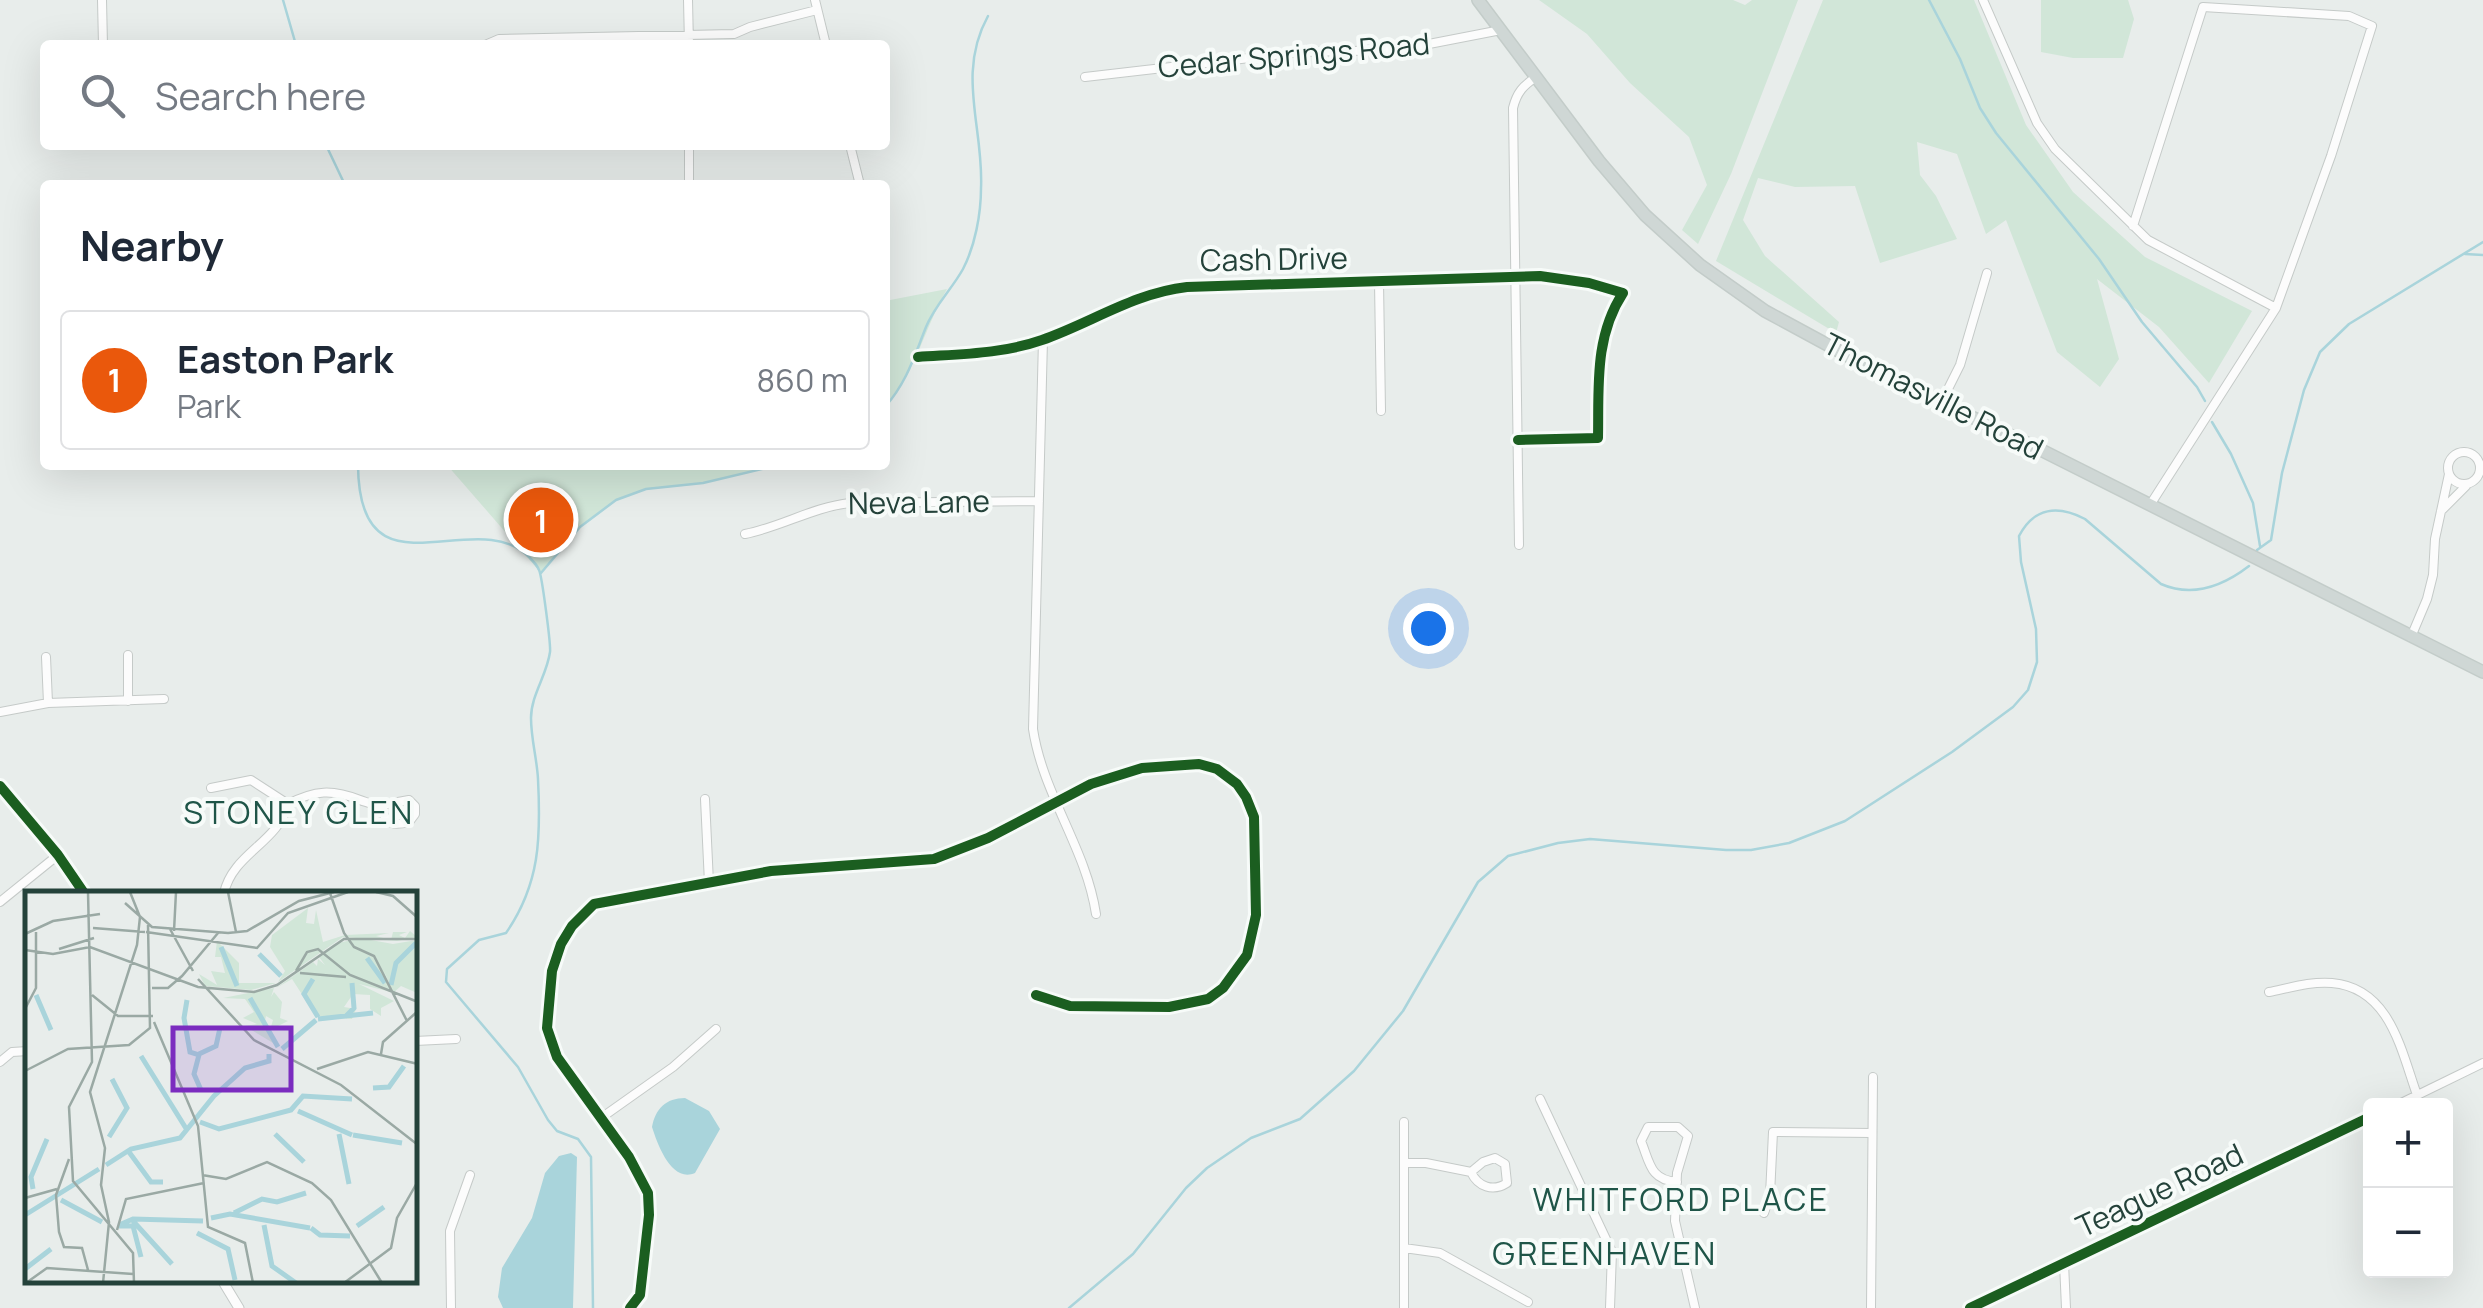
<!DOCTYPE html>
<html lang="en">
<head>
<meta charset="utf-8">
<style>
  :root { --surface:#fff; --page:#f6f6f7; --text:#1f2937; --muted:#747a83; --line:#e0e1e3; --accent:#ea580c }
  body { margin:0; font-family:Manrope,sans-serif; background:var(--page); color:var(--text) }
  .controls { position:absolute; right:30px; bottom:30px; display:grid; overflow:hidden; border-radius:10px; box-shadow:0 10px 40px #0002 }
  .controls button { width:90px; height:90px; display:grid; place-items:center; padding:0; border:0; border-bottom:2px solid var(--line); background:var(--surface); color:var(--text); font:50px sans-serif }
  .you { position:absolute; left:1428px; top:628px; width:35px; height:35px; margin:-25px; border:8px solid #fff; border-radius:50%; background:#1a73e8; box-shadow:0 0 0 15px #1a73e833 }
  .badge { display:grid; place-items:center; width:65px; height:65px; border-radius:50%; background:var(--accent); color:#fff; font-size:32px; font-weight:700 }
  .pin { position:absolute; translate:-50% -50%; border:5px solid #fff; box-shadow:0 2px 10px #0006 }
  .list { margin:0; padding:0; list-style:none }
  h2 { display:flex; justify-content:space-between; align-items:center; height:130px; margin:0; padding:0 40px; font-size:42px }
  h2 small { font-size:32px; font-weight:400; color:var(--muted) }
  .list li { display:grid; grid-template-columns:65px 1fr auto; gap:30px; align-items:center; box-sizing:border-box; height:140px; margin:0 20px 20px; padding:0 20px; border:2px solid var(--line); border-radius:10px }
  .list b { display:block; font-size:38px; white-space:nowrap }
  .list p { margin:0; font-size:32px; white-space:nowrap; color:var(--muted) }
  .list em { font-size:32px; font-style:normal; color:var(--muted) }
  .icon { flex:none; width:55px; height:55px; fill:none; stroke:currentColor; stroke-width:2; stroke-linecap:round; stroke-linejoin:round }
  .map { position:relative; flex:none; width:2483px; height:1308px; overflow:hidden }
  .search { position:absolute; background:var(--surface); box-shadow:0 10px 40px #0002; left:40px; top:40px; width:850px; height:110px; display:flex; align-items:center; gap:25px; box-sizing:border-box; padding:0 35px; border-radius:10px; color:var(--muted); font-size:38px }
  .panel { position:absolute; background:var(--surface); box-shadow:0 10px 40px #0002; left:40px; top:180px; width:850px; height:290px; border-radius:10px }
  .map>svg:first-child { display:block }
  .green { fill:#d1e6d8 }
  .water { fill:#a9d4db }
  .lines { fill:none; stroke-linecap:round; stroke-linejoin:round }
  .stream { stroke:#a9d4db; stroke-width:2.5 }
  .minor-casing { stroke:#c5cac8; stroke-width:10 }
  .tertiary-casing { stroke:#c5cac8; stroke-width:11 }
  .primary-casing { stroke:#c3ccc9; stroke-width:14 }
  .minor { stroke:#fcfcfc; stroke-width:8 }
  .tertiary { stroke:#fcfcfc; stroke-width:9 }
  .primary { stroke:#cfd7d5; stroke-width:11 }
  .cycleway-casing { stroke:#f7fbf9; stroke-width:16 }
  .cycleway { stroke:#1b5e20; stroke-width:10 }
  .labels { text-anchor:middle; stroke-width:8; stroke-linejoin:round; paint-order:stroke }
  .street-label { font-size:30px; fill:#24423a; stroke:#f7fbf9 }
  .neighbourhood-label { font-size:32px; letter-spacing:2.5px; fill:#1f5548; stroke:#f7fbf9 }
  .inset-river { fill:none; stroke:#a9d4db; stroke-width:5 }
  .inset-road { fill:none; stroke:#9aa9a4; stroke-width:2.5 }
  .view { fill:#7b2cbf; fill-opacity:0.15; stroke:#7b2cbf; stroke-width:5 }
  .inset-edge { fill:none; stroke:#24423a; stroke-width:5 }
</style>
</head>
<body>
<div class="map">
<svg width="2483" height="1308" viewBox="0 0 2483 1308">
  <rect width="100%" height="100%" fill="#e8edeb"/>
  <path class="green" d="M 1539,0 L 1733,0 L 1745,5 L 1752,0 L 1798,0 L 1731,174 L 1698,244 L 1682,230 L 1707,185 L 1689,137 L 1630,83 L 1587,34 Z
    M 1823,0 L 1974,0 L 2026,125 L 2073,192 L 2145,257 L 2252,311 L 2209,383 L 2159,327 L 2097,279 L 2119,359 L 2100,387 L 2057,352 L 2006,220 L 1986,234 L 1957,154 L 1917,142 L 1920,175 L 1936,196 L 1957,239 L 1880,263 L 1855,186 L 1795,187 L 1758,178 L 1743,220 L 1765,256 L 1839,322 L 1836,333 L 1716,261 Z
    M 2041,0 L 2128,0 L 2134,19 L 2123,58 L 2073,58 L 2041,52 Z
    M 947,289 C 924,329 916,372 885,407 L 885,301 Z
    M 447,465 L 779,465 L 703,483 L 646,489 L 616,500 L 580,527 L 541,573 Z"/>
  <path class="water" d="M 685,1098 L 709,1111 L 720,1129 L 695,1173 C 672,1183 658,1146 652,1127 C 655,1109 666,1098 685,1098 Z
    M 571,1153 L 577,1157 L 573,1308 L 503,1308 L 498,1297 L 502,1268 L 532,1218 L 545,1173 L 559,1156 Z"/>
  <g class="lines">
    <path class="stream" d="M 283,0 L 296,45
      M 1929,0 L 1960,59 L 1980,108 L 1996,133 L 2099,259 L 2142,322 L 2197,387 L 2205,401
      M 326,145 L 345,185
      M 2465,254 L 2483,255
      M 885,407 C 907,382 914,357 926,327 C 935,305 952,289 963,269 C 975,246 981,214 981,188 C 984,128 956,74 988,16
      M 2212,422 L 2231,454 L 2253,503 L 2260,546
      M 358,465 C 359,605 476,501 530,558 C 533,561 537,565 539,570 C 542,576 551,645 550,652 C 547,675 531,695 531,718 C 531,739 537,759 538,779 C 541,838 540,884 506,933 L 479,940 L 447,969 L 446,982 L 518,1067 L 548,1120 L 557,1131 L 578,1139 L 591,1157 L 593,1308
      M 2257,550 L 2271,540 L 2282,473 L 2304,390 L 2320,352 L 2349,324 L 2483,242
      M 541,573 L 580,527 L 616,500 L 646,489 L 703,483 L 779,465
      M 1069,1308 L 1133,1254 L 1186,1188 L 1207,1168 L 1251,1138 L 1300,1119 L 1354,1071 L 1403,1011 L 1478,882 L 1508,856 L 1558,843 L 1590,839 L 1726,850 L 1751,850 L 1789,843 L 1845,821 L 1952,752 L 2013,707 L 2028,690 L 2037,662 L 2036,629 L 2021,562 L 2019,536 C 2034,507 2058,505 2085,519 L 2161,584 C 2193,598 2223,586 2249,566"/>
    <g class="minor-casing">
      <path id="minor" d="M 102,0 L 103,45
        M 688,0 L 689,45
        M 815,0 L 826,45
        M 1983,0 L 2037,123 L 2055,149 L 2148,240 L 2276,308
        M 485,45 L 499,39 L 734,34 L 750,27 L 817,10
        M 1085,77 L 1301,52 L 1398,50 L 1501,30
        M 689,145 L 689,185
        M 850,145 L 860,185
        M 2133,226 L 2203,7 L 2349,16 L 2372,26 L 2331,156 L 2276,308 L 2150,505
        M 1379,282 L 1381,411
        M 1043,340 L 1033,729 C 1043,795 1086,848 1096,914
        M 918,357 C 960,354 1002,354 1042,340 C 1091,323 1134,293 1187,287 L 1540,276 L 1589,283 L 1623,293 C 1594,337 1599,388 1598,438 L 1518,440
        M 1941,403 L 1960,365 L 1987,273
        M2448 468a16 16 0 1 1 32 0a16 16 0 1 1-32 0Z
        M 2441,511 L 2466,486
        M 745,534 C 781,527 813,507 850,503 L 1039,501
        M 1519,545 L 1513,108 C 1517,92 1523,86 1536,77
        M 2411,637 L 2427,599 L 2433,575 L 2435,539 L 2449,474
        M 46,657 L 48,703
        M 128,701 L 128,655
        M 0,712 L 48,703 L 164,699
        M 211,788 L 251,780 L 288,804 C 278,843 233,853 224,893
        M 705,799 L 709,883
        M 288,804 C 315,790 332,789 360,800 C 365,802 371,803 376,806 C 390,818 384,828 409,822 L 415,814 L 415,806 L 409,800 L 376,806
        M 0,902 L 58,855
        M 2269,992 C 2289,988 2312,981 2332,983 C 2390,988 2401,1050 2417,1095
        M 415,1041 L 456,1039
        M 0,1062 L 12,1052 L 28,1051
        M 1540,1099 L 1612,1252 L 1610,1308
        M 2395,1106 L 2483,1063
        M 601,1118 L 673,1067 L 716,1029
        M 1404,1122 L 1404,1308
        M 1406,1163 L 1426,1163 L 1471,1172 L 1483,1162 L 1495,1158 L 1505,1164 L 1507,1183 C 1493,1192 1478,1187 1471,1172
        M 1677,1182 C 1650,1180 1650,1163 1641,1141 L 1648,1127 L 1678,1127 L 1688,1136 L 1677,1173 L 1675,1221 L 1695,1308
        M 1764,1213 L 1770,1195 L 1773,1132 L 1872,1133
        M 1404,1248 L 1440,1253 L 1528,1302
        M 2064,1263 L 2066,1308
        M 451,1308 L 450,1231 L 470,1175
        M 630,1308 L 640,1295 L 649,1215 L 648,1193 L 629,1157 L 557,1057 L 547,1028 L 552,971 L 561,944 L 572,926 L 594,904 L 771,871 L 934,859 L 988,838 L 1091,784 L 1142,768 L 1199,764 L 1217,769 L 1237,784 L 1246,797 L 1254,817 L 1256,915 L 1247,955 L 1223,988 L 1208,999 L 1169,1007 L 1070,1006 L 1036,995
        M 1871,1308 L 1873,1077
        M 1970,1308 L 2370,1117"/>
    </g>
    <g class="tertiary-casing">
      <path id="tertiary" d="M 0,786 L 58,855 L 84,893
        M 222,1280 L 239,1308"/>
    </g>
    <g class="primary-casing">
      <path id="primary" d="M 1478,0 L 1599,161 L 1645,215 L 1700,265 L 1765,311 L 1885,376 L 2037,448 L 2483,672"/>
    </g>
    <use href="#minor" class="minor"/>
    <use href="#tertiary" class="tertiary"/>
    <use href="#primary" class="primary"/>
    <g class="cycleway-casing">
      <path id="cycleway" d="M 918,357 C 960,354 1002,354 1042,340 C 1091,323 1134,293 1187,287 L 1540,276 L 1589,283 L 1623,293 C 1594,337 1599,388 1598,438 L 1518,440
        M 0,786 L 58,855 L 84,893
        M 630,1308 L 640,1295 L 649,1215 L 648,1193 L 629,1157 L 557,1057 L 547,1028 L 552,971 L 561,944 L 572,926 L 594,904 L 771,871 L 934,859 L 988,838 L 1091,784 L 1142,768 L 1199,764 L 1217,769 L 1237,784 L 1246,797 L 1254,817 L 1256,915 L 1247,955 L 1223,988 L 1208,999 L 1169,1007 L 1070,1006 L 1036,995
        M 1970,1308 L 2370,1117"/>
    </g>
    <use href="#cycleway" class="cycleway"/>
  </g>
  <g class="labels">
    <g class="street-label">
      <text transform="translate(1294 56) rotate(-5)" y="10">Cedar Springs Road</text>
      <text transform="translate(1274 260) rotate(-1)" y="10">Cash Drive</text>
      <text transform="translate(1933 397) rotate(27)" y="10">Thomasville Road</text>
      <text transform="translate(919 503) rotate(-1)" y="10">Neva Lane</text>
      <text transform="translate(2160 1191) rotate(-25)" y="10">Teague Road</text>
    </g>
    <g class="neighbourhood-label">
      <text x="299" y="824">STONEY GLEN</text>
      <text x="1681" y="1211">WHITFORD PLACE</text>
      <text x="1605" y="1265">GREENHAVEN</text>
    </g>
  </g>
  <g transform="translate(25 891)">
    <rect width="392" height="392" fill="#e8edeb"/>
    <path d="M 283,17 L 281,32 L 289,33 L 291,19 L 298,51 L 320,44 L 364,42 L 351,45 L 366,49 L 368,41 L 382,41 L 374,44 L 380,47 L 385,40 L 392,46 L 372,50 L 318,46 L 253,91 L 260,80 L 245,56 L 247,44 ZM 335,47 L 368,53 L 392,49 L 392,102 L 376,95 L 368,102 L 359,80 L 366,101 L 334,93 L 369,110 L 356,117 L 356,125 L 345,118 L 345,104 L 328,103 L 319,116 L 331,118 L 327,128 L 291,125 L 267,88 L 251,97 L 288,71 L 292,75 L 293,68 L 300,74 L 294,66 L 309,53 ZM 192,50 L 214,72 L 214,92 L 251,92 L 226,99 L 180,95 L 174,83 L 192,94 L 186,80 L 200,82 L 196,66 L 190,66 ZM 249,97 L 246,106 L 249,101 L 257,111 L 255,127 L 263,130 L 245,139 L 248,129 L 241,125 L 239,134 L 253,155 L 220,135 L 232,133 L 218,127 L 229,121 L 220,108 L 198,107 Z" fill="#d1e6d8"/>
    <path class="inset-river" d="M 196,56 L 212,95M 234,63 L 256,85M 342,67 L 360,92M 288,88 L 279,103 L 293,126M 366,94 L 371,72 L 391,52M 11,104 L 26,139M 225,107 L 253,156M 162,109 L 159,127 L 165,161 L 174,164 L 169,183 L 176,199M 320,126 L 329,117 L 327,92M 293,128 L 348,122M 257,158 L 291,129M 174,163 L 191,155 L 195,137M 116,165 L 162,239M 348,197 L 364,196 L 379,175M 273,220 L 327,244M 175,231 L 194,238 L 266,219 L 278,205 L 327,208M 250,243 L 279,271M 314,243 L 324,293M 328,244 L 377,252M 84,246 L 102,217 L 87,188M 104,261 L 126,291 L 138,291M 81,274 L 106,258 L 155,247 L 189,205 L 220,177 L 244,170 L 244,163M 8,298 L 6,286 L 22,248M 36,309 L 77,331M 209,322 L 237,308 L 252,311 L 281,302M 0,324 L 74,278M 186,327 L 205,323 L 285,337M 108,330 L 147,373M 94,334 L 108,328 L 178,330M 239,334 L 247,375 L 271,392M 94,335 L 108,335 L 116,366M 332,335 L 359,316M 286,337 L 295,344 L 325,345M 172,342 L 203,358 L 210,389M 0,378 L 26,358"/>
    <path class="inset-road" d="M 63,1 L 67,171 L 44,216 L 48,290 L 108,362 L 109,392M 203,1 L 211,41M 351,1 L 368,5 L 393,27M 305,2 L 319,42 L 329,56 L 349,65 L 382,130M 100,12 L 127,36 L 203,42 L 222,40 L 274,10 L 309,1M 68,37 L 120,41M 145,38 L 168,80M 149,40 L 151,1M 121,41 L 232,57 L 263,22 L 323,1M 0,43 L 28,30 L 75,23M 34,58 L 69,47M 0,59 L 28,63 L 65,56 L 173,96 L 229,101 L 252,94 L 319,48 L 393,48M 271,80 L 282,61 L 293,58 L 325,84 L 393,111M 275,82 L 321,86M 173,88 L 229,149 L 316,194 L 393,254M 127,97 L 143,97 L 157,85 L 193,42M 67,104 L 93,125 L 128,125M 0,118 L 11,97 L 11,41M 129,131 L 173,235 L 183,336 L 220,352 L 228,392M 356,163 L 358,151 L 393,120M 292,178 L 343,161 L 393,173M 0,180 L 43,158 L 104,154 L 125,137 L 123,34M 44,268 L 31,304 L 34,341 L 39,356 L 57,357 L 63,379M 177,284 L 201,288 L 242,271 L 287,292 L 306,309 L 357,392M 0,307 L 32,298M 92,339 L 101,308 L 179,292M 1,392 L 22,377 L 108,383M 78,392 L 84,331 L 76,294 L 80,257 L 65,201 L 112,54 L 115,26 L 105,1M 159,392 L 198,392M 319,392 L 366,357 L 372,327 L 393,290"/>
    <path class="view" d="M 148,137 L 266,137 L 266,199 L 148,199 Z"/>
    <rect width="392" height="392" class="inset-edge"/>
  </g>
</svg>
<div class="controls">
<button>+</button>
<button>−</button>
</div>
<div class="you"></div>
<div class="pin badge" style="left:541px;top:520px">1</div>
<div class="search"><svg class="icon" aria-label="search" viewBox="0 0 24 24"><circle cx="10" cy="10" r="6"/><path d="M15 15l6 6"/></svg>Search here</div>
<section class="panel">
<h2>Nearby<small></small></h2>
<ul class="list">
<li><span class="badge">1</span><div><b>Easton Park</b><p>Park</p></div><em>860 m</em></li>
</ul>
</section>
</div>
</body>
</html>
